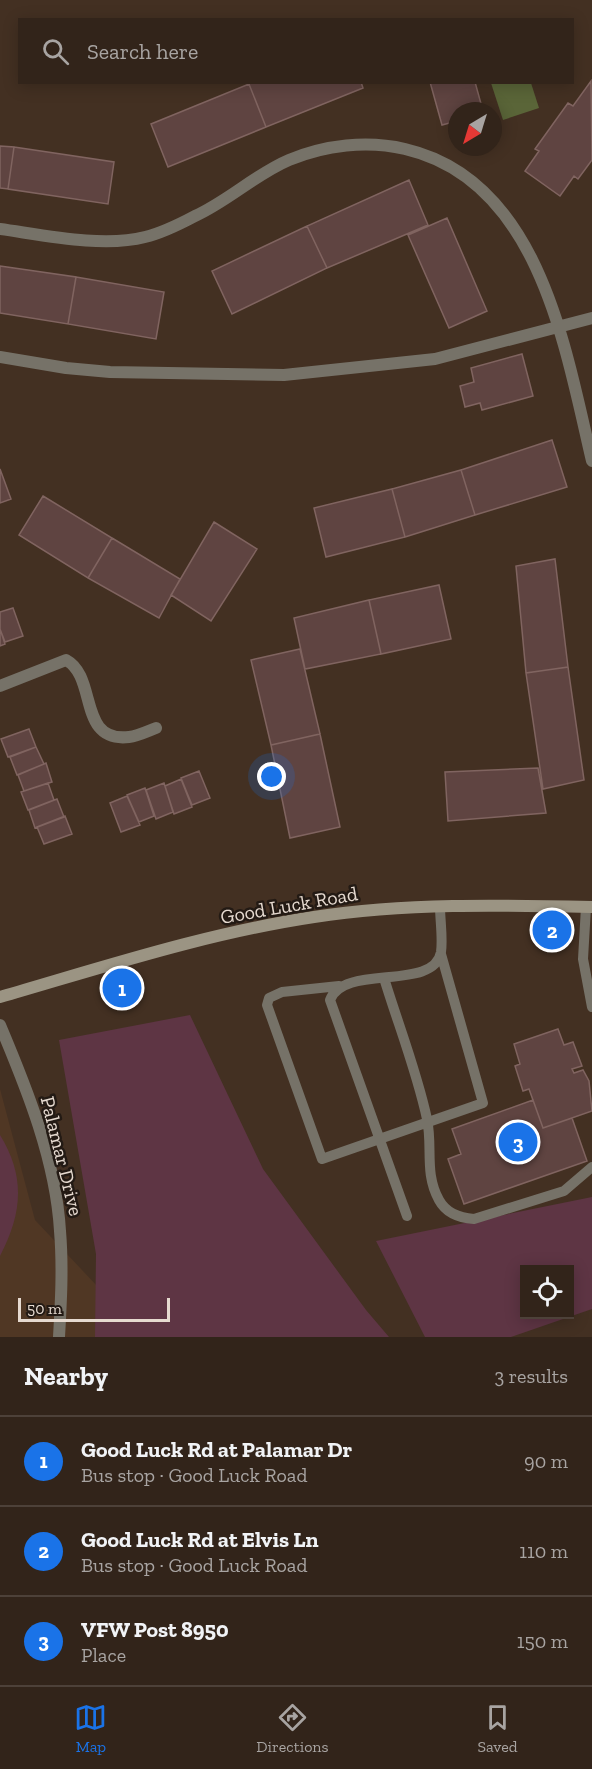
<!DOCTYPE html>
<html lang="en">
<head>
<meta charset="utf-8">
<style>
  :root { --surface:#32241a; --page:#3a2c23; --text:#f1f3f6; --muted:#a8a4a2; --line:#4d4139; --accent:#1a73e8 }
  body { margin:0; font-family:"Zilla Slab",serif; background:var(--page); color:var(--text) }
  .controls { position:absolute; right:18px; bottom:18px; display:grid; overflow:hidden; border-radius:0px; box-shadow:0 3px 15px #0003 }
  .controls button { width:54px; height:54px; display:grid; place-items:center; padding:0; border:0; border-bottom:2px solid var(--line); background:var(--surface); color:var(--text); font:30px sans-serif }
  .compass { position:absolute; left:448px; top:102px; width:54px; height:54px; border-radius:50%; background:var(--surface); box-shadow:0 3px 15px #0003; rotate:218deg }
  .scale { position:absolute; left:18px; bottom:15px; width:152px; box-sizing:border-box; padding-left:6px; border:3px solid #e6dad0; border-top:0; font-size:16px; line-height:21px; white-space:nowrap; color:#e6dad0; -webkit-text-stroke:4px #231a14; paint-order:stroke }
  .you { position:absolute; left:272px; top:777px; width:21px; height:21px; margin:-15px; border:4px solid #fff; border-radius:50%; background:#1a73e8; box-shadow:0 0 0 9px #1a73e833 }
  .badge { display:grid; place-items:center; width:39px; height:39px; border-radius:50%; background:var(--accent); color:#fff; font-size:20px; font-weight:700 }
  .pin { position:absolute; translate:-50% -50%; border:3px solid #fff; box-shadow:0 2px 6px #0006 }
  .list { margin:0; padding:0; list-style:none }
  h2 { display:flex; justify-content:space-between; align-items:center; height:78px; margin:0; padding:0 24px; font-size:26px }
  h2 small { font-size:20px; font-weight:400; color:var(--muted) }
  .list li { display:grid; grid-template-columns:39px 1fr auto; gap:18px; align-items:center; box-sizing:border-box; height:90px; padding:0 24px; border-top:2px solid var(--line) }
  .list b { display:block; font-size:22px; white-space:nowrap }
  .list p { margin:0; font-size:20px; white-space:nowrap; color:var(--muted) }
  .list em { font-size:20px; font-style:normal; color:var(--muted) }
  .icon { flex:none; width:33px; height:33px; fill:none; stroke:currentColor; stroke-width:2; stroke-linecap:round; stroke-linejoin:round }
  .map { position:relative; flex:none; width:592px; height:1337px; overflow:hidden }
  .search { position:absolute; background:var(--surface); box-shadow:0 3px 15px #0003; left:18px; right:18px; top:18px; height:66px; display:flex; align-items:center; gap:15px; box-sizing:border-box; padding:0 21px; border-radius:0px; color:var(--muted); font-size:22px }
  .sheet { height:348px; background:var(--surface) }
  nav { display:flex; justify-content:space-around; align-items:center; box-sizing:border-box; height:84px; border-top:2px solid var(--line); background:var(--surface); font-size:16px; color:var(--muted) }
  nav a { display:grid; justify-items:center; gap:3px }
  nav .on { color:var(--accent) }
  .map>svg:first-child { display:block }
  .built { fill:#503724 }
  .green { fill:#5e3544; fill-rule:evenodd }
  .water { fill:#5a6538 }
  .building { fill:#5f4441; stroke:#806460; stroke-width:1.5 }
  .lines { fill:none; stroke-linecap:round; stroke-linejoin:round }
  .lane { stroke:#767268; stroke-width:10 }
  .street { stroke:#767268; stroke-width:12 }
  .secondary { stroke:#9b9483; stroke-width:12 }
  .labels { text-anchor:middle; stroke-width:5; stroke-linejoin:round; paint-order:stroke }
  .street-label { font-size:20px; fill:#e6dad0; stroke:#231a14 }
</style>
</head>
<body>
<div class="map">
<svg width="592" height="1337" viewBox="0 0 592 1337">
  <rect width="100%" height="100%" fill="#433022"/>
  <path class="built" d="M 0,1089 L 35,1220 L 145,1337 L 0,1337 Z"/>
  <path class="green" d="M 190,1015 L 263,1169 L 366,1310 L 389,1337 L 95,1337 L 96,1254 L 59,1040 Z
    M 0,1135 C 26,1177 22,1214 0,1256 Z
    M 592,1197 L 592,1309 L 511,1337 L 425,1337 L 376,1241 ZM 524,1270 L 570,1270 L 570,1314 L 524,1314 Z"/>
  <path class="water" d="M 491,83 L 531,83 L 539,108 L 503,120 Z"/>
  <path class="building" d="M 591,81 L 592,160 L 578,179 L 574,176 L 560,196 L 525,171 L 539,151 L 535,149 L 568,103 L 573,106 Z
    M 252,82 L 361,82 L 363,88 L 266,127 L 249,84 Z
    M 430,82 L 475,82 L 483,111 L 457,111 L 457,121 L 442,125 Z
    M 249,84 L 266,127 L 168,167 L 151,124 Z
    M 0,146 L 14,147 L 8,189 L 0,188 Z
    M 14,147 L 114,162 L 108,204 L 8,189 Z
    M 409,180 L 428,225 L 327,268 L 307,226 Z
    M 447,218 L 487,311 L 449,328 L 408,235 Z
    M 307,226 L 327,268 L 232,314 L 212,271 Z
    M 0,266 L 76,277 L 68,324 L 0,313 Z
    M 76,277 L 164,292 L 156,339 L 68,324 Z
    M 522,354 L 533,396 L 482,410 L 480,403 L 465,407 L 460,386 L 474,382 L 471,368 Z
    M 552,440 L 567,487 L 475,515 L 461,470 Z
    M 0,469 L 11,499 L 0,503 Z
    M 461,470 L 475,515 L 405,537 L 392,489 Z
    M 392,489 L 405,537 L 326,557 L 314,508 Z
    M 43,496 L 112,538 L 88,578 L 19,535 Z
    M 214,522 L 257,549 L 211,621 L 171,595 Z
    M 112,538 L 180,579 L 159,618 L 88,578 Z
    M 555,559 L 568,667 L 526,673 L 516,566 Z
    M 439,585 L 451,639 L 381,654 L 369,600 Z
    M 369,600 L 381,654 L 305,669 L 294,618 Z
    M 13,608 L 23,636 L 5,642 L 0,629 L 0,612 Z
    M 0,629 L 5,644 L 0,646 Z
    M 300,649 L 320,734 L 271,745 L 251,660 Z
    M 568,667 L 584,780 L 543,789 L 526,673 Z
    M 29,729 L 36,747 L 8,757 L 1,739 Z
    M 320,734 L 340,827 L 290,838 L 271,745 Z
    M 36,747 L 44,764 L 17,775 L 10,757 Z
    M 46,763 L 52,782 L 24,791 L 18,775 Z
    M 538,768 L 546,813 L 448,821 L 445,772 Z
    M 199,771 L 210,798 L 192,805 L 181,778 Z
    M 181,779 L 192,807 L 174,814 L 165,786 Z
    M 48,783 L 54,800 L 28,810 L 21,792 Z
    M 164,783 L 173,812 L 156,819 L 146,790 Z
    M 145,788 L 154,816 L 139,822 L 127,795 Z
    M 127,796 L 140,825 L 121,832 L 110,803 Z
    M 57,799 L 64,817 L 35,828 L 29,810 Z
    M 65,816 L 72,834 L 44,844 L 37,827 Z
    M 118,989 L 120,994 L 108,998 L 107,993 Z
    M 558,1029 L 564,1045 L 573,1042 L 582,1066 L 572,1069 L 574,1073 L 583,1070 L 589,1081 L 592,1111 L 543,1128 L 529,1089 L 523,1091 L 515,1066 L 520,1064 L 514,1044 Z
    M 533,1100 L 543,1128 L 572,1118 L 587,1161 L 464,1204 L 448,1159 L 461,1154 L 452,1129 Z"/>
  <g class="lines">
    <path class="lane" d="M 586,907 L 583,959 L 592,1007
      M 384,978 C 398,1024 417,1072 427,1119 C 433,1147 424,1173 439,1200 C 446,1213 460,1218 474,1219 L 564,1191 L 592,1167
      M 339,986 L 282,992 L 269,998 L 267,1005 L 322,1159 L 483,1103 L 441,954
      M 407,1216 L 330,1000 C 344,963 434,992 441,952 C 443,938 440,920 440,906"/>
    <path class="street" d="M 0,229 C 43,235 103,248 145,237 C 162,233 180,224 195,216 C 228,201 256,174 289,160 C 325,145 367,140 405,149 C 539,180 565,346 592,461
      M 0,357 L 66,368 L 110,372 L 284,375 L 435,359 L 592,318
      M 0,686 L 66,660 C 98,677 77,743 129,737 C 138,736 148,731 156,728
      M 0,1025 C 27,1089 56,1161 60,1231 C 63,1267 61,1302 59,1337"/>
    <path class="secondary" d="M 0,997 C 104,967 207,933 314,917 C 406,903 499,905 592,907"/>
  </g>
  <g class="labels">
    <g class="street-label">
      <text transform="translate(289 905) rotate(-10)" y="7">Good Luck Road</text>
      <text transform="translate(62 1156) rotate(76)" y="7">Palamar Drive</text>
    </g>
  </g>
</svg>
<div class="controls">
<button><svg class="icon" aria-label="locate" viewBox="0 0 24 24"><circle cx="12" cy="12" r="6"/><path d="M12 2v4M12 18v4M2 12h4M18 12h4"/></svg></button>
</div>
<svg class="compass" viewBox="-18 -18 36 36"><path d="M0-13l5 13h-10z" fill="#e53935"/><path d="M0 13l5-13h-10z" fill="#a8a4a2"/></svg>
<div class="scale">50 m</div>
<div class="you"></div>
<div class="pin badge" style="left:122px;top:988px">1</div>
<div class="pin badge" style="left:552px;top:930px">2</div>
<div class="pin badge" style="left:518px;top:1142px">3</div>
<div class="search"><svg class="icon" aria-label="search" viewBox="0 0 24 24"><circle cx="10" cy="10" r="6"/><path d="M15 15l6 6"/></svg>Search here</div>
</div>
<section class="sheet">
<h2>Nearby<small>3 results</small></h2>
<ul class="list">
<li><span class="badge">1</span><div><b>Good Luck Rd at Palamar Dr</b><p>Bus stop · Good Luck Road</p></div><em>90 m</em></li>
<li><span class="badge">2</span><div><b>Good Luck Rd at Elvis Ln</b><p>Bus stop · Good Luck Road</p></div><em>110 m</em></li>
<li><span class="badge">3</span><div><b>VFW Post 8950</b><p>Place</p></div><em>150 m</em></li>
</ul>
</section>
<nav>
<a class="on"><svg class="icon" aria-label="map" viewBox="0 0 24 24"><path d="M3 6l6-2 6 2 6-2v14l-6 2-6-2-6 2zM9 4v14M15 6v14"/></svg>Map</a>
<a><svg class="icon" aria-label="directions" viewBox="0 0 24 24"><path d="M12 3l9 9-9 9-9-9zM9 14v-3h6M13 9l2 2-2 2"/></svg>Directions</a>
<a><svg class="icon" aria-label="saved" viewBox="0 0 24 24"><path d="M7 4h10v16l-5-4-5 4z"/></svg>Saved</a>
</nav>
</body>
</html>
